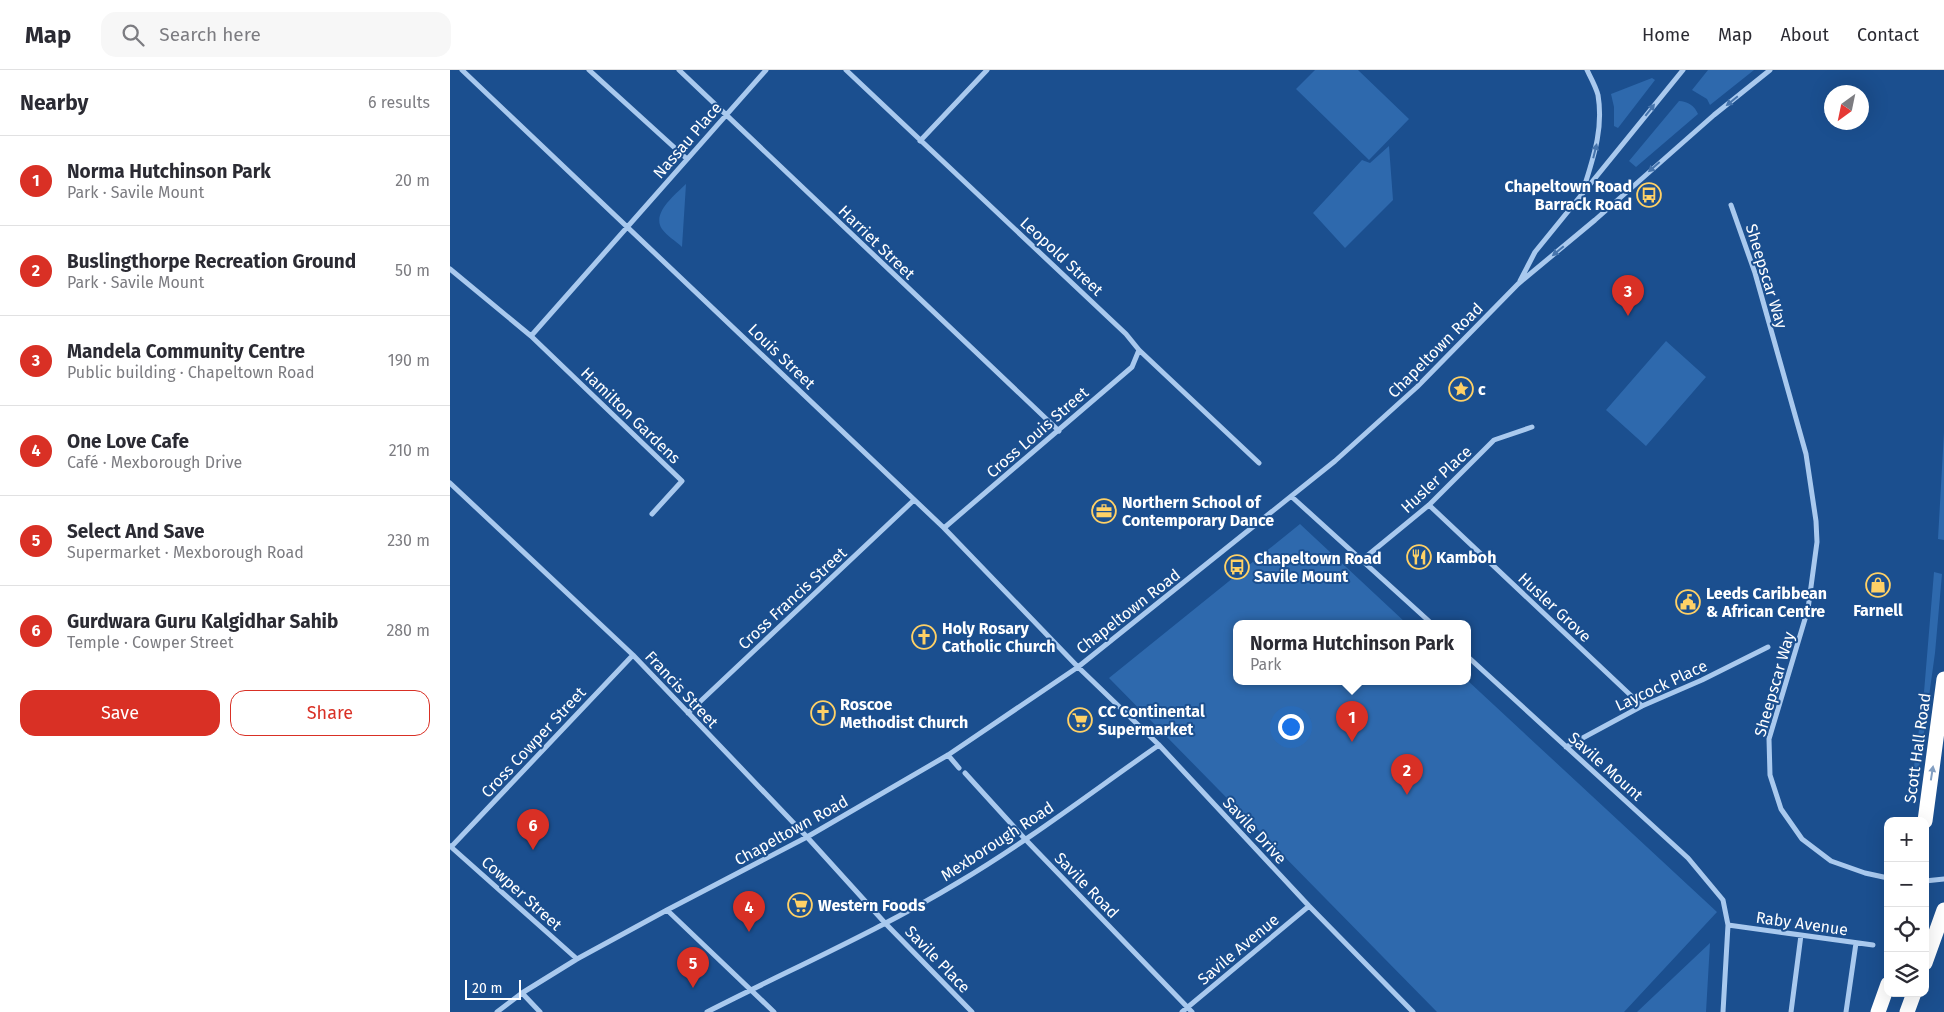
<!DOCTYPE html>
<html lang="en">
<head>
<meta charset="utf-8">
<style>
  :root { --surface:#fff; --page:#f7f7f7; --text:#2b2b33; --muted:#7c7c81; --line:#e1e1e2; --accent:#d93025 }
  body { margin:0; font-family:"Fira Sans",sans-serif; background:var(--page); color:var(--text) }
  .controls { position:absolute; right:15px; bottom:15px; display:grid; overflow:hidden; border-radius:10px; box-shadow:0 5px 20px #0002 }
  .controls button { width:45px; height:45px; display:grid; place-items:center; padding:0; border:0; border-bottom:1px solid var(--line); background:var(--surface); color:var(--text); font:25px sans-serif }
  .compass { position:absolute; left:1374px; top:15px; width:45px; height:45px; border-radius:50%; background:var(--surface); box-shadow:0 5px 20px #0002; rotate:213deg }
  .scale { position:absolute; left:15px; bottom:12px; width:56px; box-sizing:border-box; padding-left:5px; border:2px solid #fff; border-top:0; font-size:14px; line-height:18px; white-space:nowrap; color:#fff; -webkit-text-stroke:4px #1b4f8f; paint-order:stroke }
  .you { position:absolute; left:840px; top:656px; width:18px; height:18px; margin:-12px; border:4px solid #fff; border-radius:50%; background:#1a73e8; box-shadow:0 0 0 8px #1a73e833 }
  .badge { display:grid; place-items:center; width:32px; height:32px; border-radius:50%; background:var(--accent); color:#fff; font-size:16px; font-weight:700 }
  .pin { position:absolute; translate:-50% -41px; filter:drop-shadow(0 1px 2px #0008) }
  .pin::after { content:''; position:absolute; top:26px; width:18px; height:15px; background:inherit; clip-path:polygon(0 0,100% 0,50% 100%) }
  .popup { position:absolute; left:783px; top:550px; width:238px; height:65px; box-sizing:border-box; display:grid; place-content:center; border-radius:10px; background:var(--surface); filter:drop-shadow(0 1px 4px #0005); font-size:16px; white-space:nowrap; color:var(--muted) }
  .popup b { font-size:19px; color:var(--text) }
  .popup::after { content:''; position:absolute; left:50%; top:100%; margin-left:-10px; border:10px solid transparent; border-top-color:var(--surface) }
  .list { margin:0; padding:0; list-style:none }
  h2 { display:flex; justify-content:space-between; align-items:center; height:65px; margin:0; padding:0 20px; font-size:21px }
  h2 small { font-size:16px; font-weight:400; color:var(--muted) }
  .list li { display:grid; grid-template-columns:32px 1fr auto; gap:15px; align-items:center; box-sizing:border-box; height:90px; padding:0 20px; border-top:1px solid var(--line) }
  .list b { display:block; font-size:19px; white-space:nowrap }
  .list p { margin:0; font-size:16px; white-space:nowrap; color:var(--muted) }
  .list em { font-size:16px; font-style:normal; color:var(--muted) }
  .actions { display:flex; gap:10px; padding:15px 20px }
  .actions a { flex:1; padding:11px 0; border:1px solid var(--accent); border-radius:15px; text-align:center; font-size:18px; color:var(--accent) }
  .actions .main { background:var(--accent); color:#fff }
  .icon { flex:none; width:28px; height:28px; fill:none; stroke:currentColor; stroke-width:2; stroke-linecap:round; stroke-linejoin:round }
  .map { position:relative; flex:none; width:1494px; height:942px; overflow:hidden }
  header { display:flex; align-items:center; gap:30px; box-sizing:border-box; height:70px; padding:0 25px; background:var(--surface); border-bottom:1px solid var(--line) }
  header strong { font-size:24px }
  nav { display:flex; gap:28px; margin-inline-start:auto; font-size:18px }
  .search { width:350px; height:45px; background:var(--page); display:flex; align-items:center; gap:12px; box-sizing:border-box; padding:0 18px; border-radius:15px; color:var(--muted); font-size:19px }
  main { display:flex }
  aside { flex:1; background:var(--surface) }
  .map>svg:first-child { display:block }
  .green { fill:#2e69ad }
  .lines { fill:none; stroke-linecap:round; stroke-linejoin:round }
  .street { stroke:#a9c9ee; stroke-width:5 }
  .highway { stroke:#fff; stroke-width:15 }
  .oneway { fill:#4674ac }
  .oneway2 { fill:#829ec1 }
  .labels { text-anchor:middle; stroke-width:4; stroke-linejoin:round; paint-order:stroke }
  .street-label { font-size:16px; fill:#fff; stroke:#1b4f8f }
  .poi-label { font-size:16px; font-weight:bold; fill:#fff; stroke:#1b4f8f; text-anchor:start }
</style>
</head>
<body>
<header>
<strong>Map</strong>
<div class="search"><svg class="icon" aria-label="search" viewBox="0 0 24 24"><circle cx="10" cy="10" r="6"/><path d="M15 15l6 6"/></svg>Search here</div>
<nav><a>Home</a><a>Map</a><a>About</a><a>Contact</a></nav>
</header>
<main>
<aside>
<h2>Nearby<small>6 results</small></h2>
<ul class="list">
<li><span class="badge">1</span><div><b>Norma Hutchinson Park</b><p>Park · Savile Mount</p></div><em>20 m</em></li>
<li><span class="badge">2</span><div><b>Buslingthorpe Recreation Ground</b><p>Park · Savile Mount</p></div><em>50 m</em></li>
<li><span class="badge">3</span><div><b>Mandela Community Centre</b><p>Public building · Chapeltown Road</p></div><em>190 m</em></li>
<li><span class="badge">4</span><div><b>One Love Cafe</b><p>Café · Mexborough Drive</p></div><em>210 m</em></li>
<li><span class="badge">5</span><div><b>Select And Save</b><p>Supermarket · Mexborough Road</p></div><em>230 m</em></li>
<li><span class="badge">6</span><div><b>Gurdwara Guru Kalgidhar Sahib</b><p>Temple · Cowper Street</p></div><em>280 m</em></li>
</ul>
<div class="actions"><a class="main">Save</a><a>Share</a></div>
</aside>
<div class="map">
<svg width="1494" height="942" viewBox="0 0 1494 942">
  <rect width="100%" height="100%" fill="#1b4f8f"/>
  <path class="green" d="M 865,0 L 908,0 L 959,49 L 919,90 L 846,19 Z
    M 1258,0 L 1304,0 L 1260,35 L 1257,29 L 1242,20 Z
    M 1202,8 L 1205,10 L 1168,58 L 1164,56 L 1164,37 L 1161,24 Z
    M 1229,31 C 1237,31 1245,36 1248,44 L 1186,97 L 1179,91 Z
    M 939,76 L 943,130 L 895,178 L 863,143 L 912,90 L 920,93 Z
    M 236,114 L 232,177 C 226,171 217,166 212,159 C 201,143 226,124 236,114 Z
    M 1216,271 L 1256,307 L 1196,376 L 1156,340 Z
    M 1494,362 L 1494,470 L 1488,469 Z
    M 850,454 L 956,553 L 787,553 L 787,611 L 1017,610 L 1267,842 L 1174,942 L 987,942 L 659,608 Z
    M 1484,502 L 1492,504 L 1485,583 L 1466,720 L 1461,719 L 1474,622 Z
    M 1260,873 L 1256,942 L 1187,942 Z"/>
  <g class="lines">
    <path class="street" d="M 12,0 L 494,458 L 628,597 L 709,675 L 859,836 L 963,942
      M 139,0 L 237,89
      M 229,0 L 609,361
      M 396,0 L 676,264 L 689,280 L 809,393
      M 470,71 L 537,0
      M 1132,124 C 1142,91 1154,61 1148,25 C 1146,17 1141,8 1137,0
      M 1281,135 L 1305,203 L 1356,384 L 1366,451 L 1367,472 L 1358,539 L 1319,669 L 1320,705 L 1331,739 L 1352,769 L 1381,791 L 1415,803 L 1438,808
      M 0,199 L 81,266 L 232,411 L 202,444
      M 1070,211 L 1085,182 L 1233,0
      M 81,266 L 316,0
      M 0,413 L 183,585 L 357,767 L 435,853 L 522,942
      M 842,427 L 981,553
      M 979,435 L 1192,636
      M 494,458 L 682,297 L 689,280
      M 912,490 L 979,435 L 1044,370 L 1082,357
      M 1017,586 L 1238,788 L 1273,830 L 1278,855 L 1273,942
      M 238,643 L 464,430
      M 1116,677 L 1192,636 L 1252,610 L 1318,577
      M 498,685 L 509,698
      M 515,703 L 575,769 L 742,942
      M 0,776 L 127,889
      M 1,777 L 183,585
      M 1475,811 L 1494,809
      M 217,840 L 324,942
      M 1278,855 L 1423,875
      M 72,923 L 90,942
      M 47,942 L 72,923 L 127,889 L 217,840 L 357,767 L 498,685 L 628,597 L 885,391 L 967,317 L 1068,214 L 1145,150 L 1264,45 L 1320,0
      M 257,942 C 341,899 428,861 509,812 C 578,771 643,721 709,675
      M 732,942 L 859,836
      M 1341,942 L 1351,865
      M 1396,942 L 1406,873"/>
    <path class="highway" d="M 1475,751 L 1494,609
      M 1475,893 L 1494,840
      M 1428,942 L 1438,914
      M 1457,942 L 1464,923"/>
  </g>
  <defs><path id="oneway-solid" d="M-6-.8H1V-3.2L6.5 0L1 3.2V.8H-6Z" transform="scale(1.25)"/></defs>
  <g class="oneway">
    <use href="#oneway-solid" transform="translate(1282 31) rotate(141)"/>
    <use href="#oneway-solid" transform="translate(1200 40) rotate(-52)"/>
    <use href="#oneway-solid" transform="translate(1145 81) rotate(-76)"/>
    <use href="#oneway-solid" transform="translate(1204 97) rotate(139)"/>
    <use href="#oneway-solid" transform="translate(1108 181) rotate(140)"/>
  </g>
  <use class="oneway2" href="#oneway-solid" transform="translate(1482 703) rotate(-81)"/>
  <defs>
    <g id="bus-ring" transform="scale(1.25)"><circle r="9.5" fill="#1b4f8f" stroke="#ffd166" stroke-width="1.5"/><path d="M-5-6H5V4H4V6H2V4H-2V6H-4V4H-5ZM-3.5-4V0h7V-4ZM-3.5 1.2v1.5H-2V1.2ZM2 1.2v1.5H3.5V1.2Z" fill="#ffd166"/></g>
    <g id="sight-ring" transform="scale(1.25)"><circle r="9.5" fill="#1b4f8f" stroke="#ffd166" stroke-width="1.5"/><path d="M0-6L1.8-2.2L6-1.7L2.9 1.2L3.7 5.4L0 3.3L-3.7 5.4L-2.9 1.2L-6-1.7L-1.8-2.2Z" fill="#ffd166"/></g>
    <g id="office-ring" transform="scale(1.25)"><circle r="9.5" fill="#1b4f8f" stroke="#ffd166" stroke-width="1.5"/><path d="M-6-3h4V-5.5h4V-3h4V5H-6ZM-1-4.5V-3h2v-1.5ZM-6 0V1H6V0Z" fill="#ffd166"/></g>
    <g id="restaurant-ring" transform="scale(1.25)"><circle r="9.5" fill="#1b4f8f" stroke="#ffd166" stroke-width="1.5"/><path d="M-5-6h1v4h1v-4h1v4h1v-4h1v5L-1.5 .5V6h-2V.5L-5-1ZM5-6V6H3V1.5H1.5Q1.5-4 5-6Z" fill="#ffd166"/></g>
    <g id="shop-ring" transform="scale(1.25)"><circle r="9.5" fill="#1b4f8f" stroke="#ffd166" stroke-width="1.5"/><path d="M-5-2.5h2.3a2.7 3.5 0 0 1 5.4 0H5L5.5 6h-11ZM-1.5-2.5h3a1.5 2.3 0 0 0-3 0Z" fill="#ffd166"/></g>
    <g id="civic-ring" transform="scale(1.25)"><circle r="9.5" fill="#1b4f8f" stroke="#ffd166" stroke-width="1.5"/><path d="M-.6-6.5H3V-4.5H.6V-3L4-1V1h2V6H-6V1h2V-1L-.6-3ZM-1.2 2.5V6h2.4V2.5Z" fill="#ffd166"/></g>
    <g id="church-ring" transform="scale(1.25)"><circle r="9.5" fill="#1b4f8f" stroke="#ffd166" stroke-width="1.5"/><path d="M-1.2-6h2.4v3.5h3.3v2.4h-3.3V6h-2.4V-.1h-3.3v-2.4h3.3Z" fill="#ffd166"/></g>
    <g id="supermarket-ring" transform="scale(1.25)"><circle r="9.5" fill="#1b4f8f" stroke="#ffd166" stroke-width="1.5"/><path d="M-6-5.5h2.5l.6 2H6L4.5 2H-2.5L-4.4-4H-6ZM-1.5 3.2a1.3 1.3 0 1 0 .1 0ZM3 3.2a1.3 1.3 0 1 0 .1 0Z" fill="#ffd166"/></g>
  </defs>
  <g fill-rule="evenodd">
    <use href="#bus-ring" x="1199" y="125"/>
    <use href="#sight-ring" x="1011" y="319"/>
    <use href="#office-ring" x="654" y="441"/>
    <use href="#restaurant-ring" x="969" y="487"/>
    <use href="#bus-ring" x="787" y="497"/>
    <use href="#shop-ring" x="1428" y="515"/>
    <use href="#civic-ring" x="1238" y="532"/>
    <use href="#church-ring" x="474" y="567"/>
    <use href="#church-ring" x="373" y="643"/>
    <use href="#supermarket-ring" x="630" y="650"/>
    <use href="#supermarket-ring" x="350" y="835"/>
  </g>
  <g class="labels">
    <g class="street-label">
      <text transform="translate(237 70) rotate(-49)" y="6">Nassau Place</text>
      <text transform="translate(427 172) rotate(44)" y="6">Harriet Street</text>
      <text transform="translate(612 186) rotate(43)" y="6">Leopold Street</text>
      <text transform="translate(1317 206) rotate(73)" y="6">Sheepscar Way</text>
      <text transform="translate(985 280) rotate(-45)" y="6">Chapeltown Road</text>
      <text transform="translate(332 286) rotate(44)" y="6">Louis Street</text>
      <text transform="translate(181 345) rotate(44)" y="6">Hamilton Gardens</text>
      <text transform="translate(587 362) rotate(-41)" y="6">Cross Louis Street</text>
      <text transform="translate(986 409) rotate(-43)" y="6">Husler Place</text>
      <text transform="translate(342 528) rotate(-43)" y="6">Cross Francis Street</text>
      <text transform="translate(1105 537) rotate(43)" y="6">Husler Grove</text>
      <text transform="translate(678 541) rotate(-38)" y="6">Chapeltown Road</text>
      <text transform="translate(1324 614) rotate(-74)" y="6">Sheepscar Way</text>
      <text transform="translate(1211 615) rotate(-25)" y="6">Laycock Place</text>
      <text transform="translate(232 619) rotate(47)" y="6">Francis Street</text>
      <text transform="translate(83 672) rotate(-47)" y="6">Cross Cowper Street</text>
      <text transform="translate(1467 678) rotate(-82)" y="6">Scott Hall Road</text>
      <text transform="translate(1156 696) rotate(42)" y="6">Savile Mount</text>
      <text transform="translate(341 760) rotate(-29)" y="6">Chapeltown Road</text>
      <text transform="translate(805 760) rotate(47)" y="6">Savile Drive</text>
      <text transform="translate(547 771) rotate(-33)" y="6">Mexborough Road</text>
      <text transform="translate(637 815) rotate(46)" y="6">Savile Road</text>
      <text transform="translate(72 823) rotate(42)" y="6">Cowper Street</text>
      <text transform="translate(1352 853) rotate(8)" y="6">Raby Avenue</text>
      <text transform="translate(788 879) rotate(-40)" y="6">Savile Avenue</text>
      <text transform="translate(488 889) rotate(46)" y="6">Savile Place</text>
    </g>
    <g class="poi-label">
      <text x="1182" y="122" text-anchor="end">Chapeltown Road<tspan x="1182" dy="18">Barrack Road</tspan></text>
      <text x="1028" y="325">c</text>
      <text x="672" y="438">Northern School of<tspan x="672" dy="18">Contemporary Dance</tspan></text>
      <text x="986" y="493">Kamboh</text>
      <text x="804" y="494">Chapeltown Road<tspan x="804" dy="18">Savile Mount</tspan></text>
      <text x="1256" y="529">Leeds Caribbean<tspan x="1256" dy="18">&amp; African Centre</tspan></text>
      <text x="1428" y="546" text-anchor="middle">Farnell</text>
      <text x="492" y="564">Holy Rosary<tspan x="492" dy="18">Catholic Church</tspan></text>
      <text x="390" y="640">Roscoe<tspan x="390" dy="18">Methodist Church</tspan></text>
      <text x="648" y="647">CC Continental<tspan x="648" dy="18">Supermarket</tspan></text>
      <text x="368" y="841">Western Foods</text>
    </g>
  </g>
</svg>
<div class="controls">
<button>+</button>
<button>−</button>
<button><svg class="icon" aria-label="locate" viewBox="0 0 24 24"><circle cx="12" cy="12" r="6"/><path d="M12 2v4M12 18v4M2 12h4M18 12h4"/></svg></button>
<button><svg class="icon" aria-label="layers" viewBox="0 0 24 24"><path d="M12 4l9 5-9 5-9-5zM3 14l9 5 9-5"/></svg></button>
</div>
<svg class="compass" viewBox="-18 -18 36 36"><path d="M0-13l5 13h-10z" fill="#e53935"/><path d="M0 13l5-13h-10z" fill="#7c7c81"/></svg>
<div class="scale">20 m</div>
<div class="you"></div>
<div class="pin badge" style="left:902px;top:672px">1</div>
<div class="popup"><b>Norma Hutchinson Park</b>Park</div>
<div class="pin badge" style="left:957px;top:725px">2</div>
<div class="pin badge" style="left:1178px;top:246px">3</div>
<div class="pin badge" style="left:299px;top:862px">4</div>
<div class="pin badge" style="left:243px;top:918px">5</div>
<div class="pin badge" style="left:83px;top:780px">6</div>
</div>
</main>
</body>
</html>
